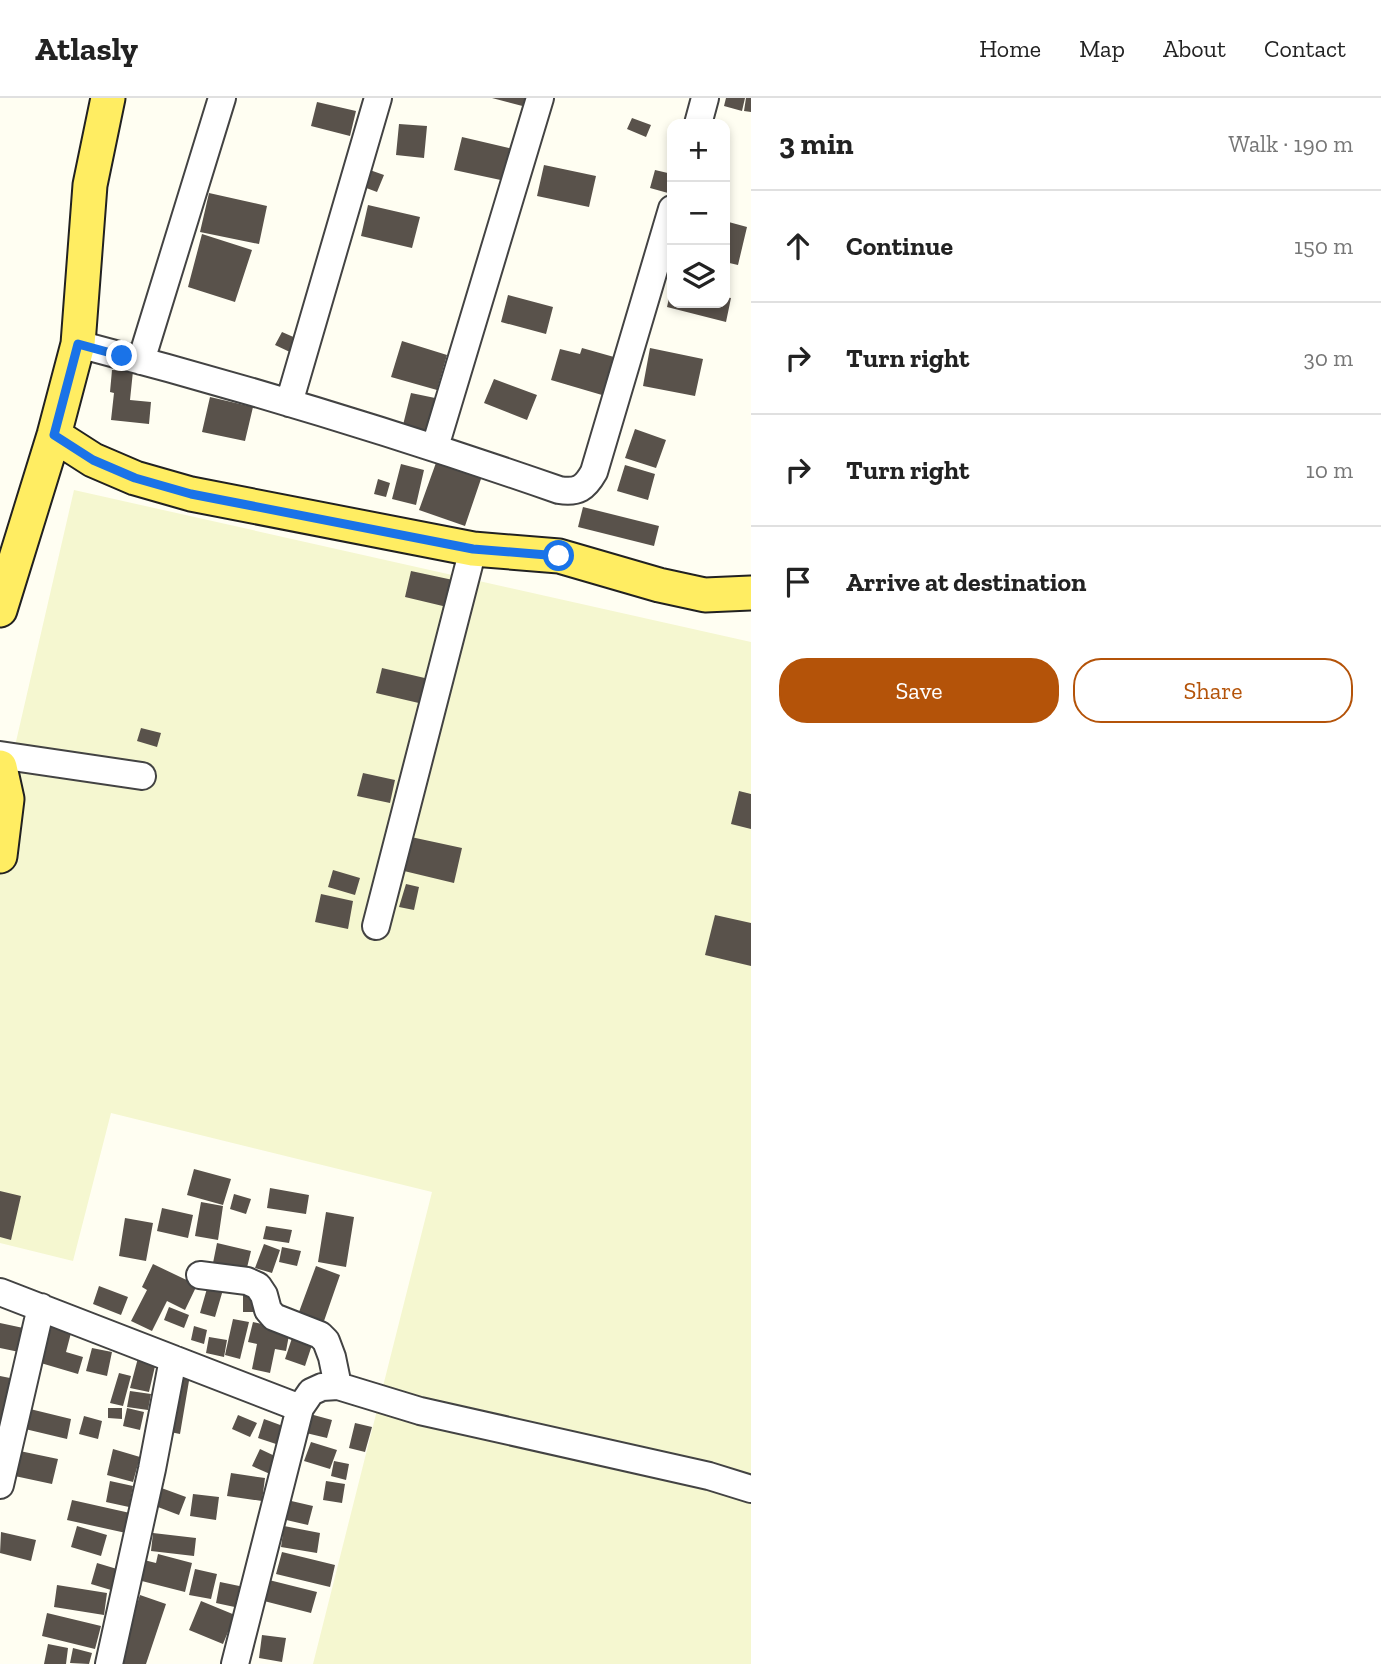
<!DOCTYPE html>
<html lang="en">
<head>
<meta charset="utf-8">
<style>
  :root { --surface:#fff; --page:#f2f2f2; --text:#222; --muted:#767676; --line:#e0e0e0; --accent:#b45309 }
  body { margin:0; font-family:"Zilla Slab",serif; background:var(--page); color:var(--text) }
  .controls { position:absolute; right:21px; top:21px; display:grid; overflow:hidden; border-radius:14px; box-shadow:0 4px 10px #0003 }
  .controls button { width:63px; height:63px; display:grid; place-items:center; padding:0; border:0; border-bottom:2px solid var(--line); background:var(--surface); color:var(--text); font:35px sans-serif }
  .stop { position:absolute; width:21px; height:21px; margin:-16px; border:5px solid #1a73e8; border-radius:50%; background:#fff }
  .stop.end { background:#1a73e8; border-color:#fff; box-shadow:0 2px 7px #0008 }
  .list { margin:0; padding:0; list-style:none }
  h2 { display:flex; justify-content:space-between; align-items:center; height:91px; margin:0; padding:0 28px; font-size:30px }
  h2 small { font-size:23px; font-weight:400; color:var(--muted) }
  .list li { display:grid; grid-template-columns:46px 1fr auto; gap:21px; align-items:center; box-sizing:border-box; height:112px; padding:0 28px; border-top:2px solid var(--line) }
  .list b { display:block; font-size:26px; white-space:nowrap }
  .list em { font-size:23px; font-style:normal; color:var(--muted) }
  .actions { display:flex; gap:14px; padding:21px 28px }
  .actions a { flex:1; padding:16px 0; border:2px solid var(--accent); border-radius:28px; text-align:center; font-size:24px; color:var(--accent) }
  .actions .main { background:var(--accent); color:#fff }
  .icon { flex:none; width:38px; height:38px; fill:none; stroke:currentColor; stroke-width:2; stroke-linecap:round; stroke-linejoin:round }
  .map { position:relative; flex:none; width:751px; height:1566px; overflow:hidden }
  header { display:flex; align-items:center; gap:42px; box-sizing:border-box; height:98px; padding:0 35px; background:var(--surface); border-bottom:2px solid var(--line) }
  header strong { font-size:33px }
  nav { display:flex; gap:38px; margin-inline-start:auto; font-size:24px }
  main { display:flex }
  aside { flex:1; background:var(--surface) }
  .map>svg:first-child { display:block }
  .farmland { fill:#f5f7d0 }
  .building { fill:#59524b }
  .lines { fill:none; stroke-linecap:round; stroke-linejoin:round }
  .minor-casing { stroke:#434343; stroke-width:30 }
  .major-casing { stroke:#212121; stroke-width:37 }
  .minor { stroke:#fff; stroke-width:26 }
  .major { stroke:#ffed62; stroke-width:33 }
  .route { stroke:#1a73e8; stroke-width:9 }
</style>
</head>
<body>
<header>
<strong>Atlasly</strong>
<nav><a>Home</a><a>Map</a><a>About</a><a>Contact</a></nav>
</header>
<main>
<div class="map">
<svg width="751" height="1566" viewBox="0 0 751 1566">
  <rect width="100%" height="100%" fill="#fffef2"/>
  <path class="farmland" d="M 74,392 L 751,544 L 751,1566 L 313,1566 L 432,1094 L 111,1015 L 73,1163 L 0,1145 L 0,713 Z"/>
  <path class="building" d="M 492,0 L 536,0 L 534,11 Z
    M 726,0 L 745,0 L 742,13 L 724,8 Z
    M 746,0 L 751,0 L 751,14 L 744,13 Z
    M 317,4 L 356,13 L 350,38 L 311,28 Z
    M 632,20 L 651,27 L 646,39 L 627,31 Z
    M 399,26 L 427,28 L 424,60 L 396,57 Z
    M 462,39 L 517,52 L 510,84 L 454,72 Z
    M 544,67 L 596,78 L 589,109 L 537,98 Z
    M 367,71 L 384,77 L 377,94 L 361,88 Z
    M 655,72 L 672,76 L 668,95 L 650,90 Z
    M 209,95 L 267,108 L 259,146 L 200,134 Z
    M 368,107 L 420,119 L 412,150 L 361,138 Z
    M 725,123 L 747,129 L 738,167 L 725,164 Z
    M 202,136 L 252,152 L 235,204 L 188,189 Z
    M 671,191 L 672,205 L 725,205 L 725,199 L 731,200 L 726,224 L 667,209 Z
    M 508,197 L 553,209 L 546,236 L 501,224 Z
    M 282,234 L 298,241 L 292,255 L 275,247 Z
    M 402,243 L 447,257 L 437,292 L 391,279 Z
    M 582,250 L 614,259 L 602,297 L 551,282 L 560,251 L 580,256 Z
    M 650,250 L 703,261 L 695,298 L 643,288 Z
    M 112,272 L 133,273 L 130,302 L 151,304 L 149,326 L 111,322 L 114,295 L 110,294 Z
    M 494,281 L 537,297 L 527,322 L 484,305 Z
    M 411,295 L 440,301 L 432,338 L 402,331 Z
    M 210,299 L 253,309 L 245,343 L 202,334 Z
    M 635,331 L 666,342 L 656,370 L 625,360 Z
    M 437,362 L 482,378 L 465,428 L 419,412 Z
    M 401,366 L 424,372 L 416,407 L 392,401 Z
    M 625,367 L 655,376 L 648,402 L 617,393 Z
    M 378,381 L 390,385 L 386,399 L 374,396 Z
    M 583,409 L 659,428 L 654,448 L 578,429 Z
    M 411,473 L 453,482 L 447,509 L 405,499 Z
    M 382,570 L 429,581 L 423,606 L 376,595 Z
    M 141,630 L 161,635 L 157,649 L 137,643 Z
    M 363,675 L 395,682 L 390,705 L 357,698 Z
    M 739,693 L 751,696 L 751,731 L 731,726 Z
    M 411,739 L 462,750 L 454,785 L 404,773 Z
    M 333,772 L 360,780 L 355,797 L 328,789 Z
    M 406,786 L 419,789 L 414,812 L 399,809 Z
    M 321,796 L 353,803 L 348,831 L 315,824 Z
    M 715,817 L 751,825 L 751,868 L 705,857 Z
    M 194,1071 L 231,1081 L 223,1107 L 187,1097 Z
    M 270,1090 L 309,1097 L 306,1116 L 267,1110 Z
    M 0,1093 L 21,1098 L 11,1142 L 0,1139 Z
    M 234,1096 L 251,1101 L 246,1116 L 230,1111 Z
    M 201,1104 L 223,1108 L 218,1142 L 195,1138 Z
    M 162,1110 L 193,1117 L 188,1140 L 157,1133 Z
    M 326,1114 L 354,1119 L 346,1169 L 318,1164 Z
    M 125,1120 L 153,1125 L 146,1163 L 119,1158 Z
    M 266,1128 L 292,1132 L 289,1145 L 263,1141 Z
    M 217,1145 L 251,1153 L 245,1178 L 212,1170 Z
    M 264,1146 L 280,1152 L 272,1175 L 255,1170 Z
    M 282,1149 L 301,1153 L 297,1168 L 279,1164 Z
    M 153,1166 L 197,1187 L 185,1212 L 167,1203 L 152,1233 L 131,1223 L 147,1192 L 142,1189 Z
    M 316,1168 L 340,1177 L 324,1223 L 299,1214 Z
    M 210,1180 L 225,1185 L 215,1219 L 200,1215 Z
    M 99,1188 L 128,1199 L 121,1217 L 93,1206 Z
    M 243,1194 L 260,1194 L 260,1214 L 243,1214 Z
    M 169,1209 L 189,1217 L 184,1230 L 164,1222 Z
    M 233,1221 L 249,1224 L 240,1261 L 225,1257 Z
    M 253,1224 L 290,1232 L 286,1253 L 275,1251 L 270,1275 L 252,1271 L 257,1246 L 248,1244 Z
    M 0,1225 L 28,1231 L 24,1255 L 0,1250 Z
    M 44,1227 L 71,1235 L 66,1254 L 83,1259 L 78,1276 L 34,1263 Z
    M 194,1228 L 207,1232 L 204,1246 L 191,1242 Z
    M 209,1239 L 227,1242 L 224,1259 L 206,1255 Z
    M 292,1240 L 312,1247 L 305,1268 L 285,1261 Z
    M 92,1250 L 112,1254 L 107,1278 L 86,1273 Z
    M 138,1260 L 156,1264 L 149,1294 L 130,1290 Z
    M 119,1275 L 131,1278 L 123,1308 L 110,1305 Z
    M 175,1275 L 190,1277 L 180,1336 L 165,1333 Z
    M 0,1278 L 20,1282 L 11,1326 L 0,1324 Z
    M 130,1293 L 151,1296 L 148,1312 L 127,1309 Z
    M 108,1310 L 122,1310 L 122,1321 L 108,1320 Z
    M 127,1310 L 144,1314 L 140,1332 L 123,1328 Z
    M 30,1311 L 71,1321 L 67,1341 L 25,1331 Z
    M 310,1316 L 332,1322 L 327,1340 L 306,1335 Z
    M 238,1317 L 257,1325 L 250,1339 L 232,1331 Z
    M 84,1318 L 102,1323 L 98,1341 L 79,1336 Z
    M 264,1321 L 283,1328 L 276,1346 L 258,1340 Z
    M 355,1325 L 372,1329 L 365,1354 L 349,1350 Z
    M 311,1344 L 337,1352 L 330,1371 L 304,1363 Z
    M 113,1351 L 140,1359 L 133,1384 L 107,1377 Z
    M 260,1351 L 277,1359 L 270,1376 L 252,1368 Z
    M 15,1352 L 58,1361 L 52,1386 L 10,1377 Z
    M 334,1363 L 349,1366 L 346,1382 L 331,1378 Z
    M 231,1375 L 265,1380 L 262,1403 L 227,1398 Z
    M 110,1383 L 133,1388 L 129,1409 L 106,1404 Z
    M 326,1383 L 345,1386 L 342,1405 L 323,1402 Z
    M 156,1388 L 186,1399 L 179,1417 L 150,1406 Z
    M 193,1396 L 219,1399 L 216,1422 L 190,1418 Z
    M 72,1402 L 130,1415 L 126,1435 L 67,1422 Z
    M 287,1402 L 313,1408 L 308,1427 L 282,1421 Z
    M 77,1428 L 107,1437 L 101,1458 L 71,1449 Z
    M 284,1428 L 320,1435 L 317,1455 L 281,1449 Z
    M 1,1434 L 36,1442 L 31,1463 L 0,1455 Z
    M 153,1435 L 196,1440 L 194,1458 L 151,1453 Z
    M 282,1454 L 335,1467 L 330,1489 L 276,1476 Z
    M 158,1456 L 192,1465 L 185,1494 L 130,1480 L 136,1460 L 156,1465 Z
    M 97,1465 L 117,1471 L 111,1492 L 91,1486 Z
    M 195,1471 L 217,1476 L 211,1501 L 189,1497 Z
    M 269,1482 L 317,1494 L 311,1515 L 264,1503 Z
    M 220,1484 L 249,1490 L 244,1511 L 216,1505 Z
    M 57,1487 L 107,1495 L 104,1517 L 54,1509 Z
    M 140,1497 L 166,1506 L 146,1566 L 113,1566 L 132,1511 L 135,1512 Z
    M 201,1503 L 235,1517 L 223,1546 L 189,1532 Z
    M 47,1515 L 101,1528 L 95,1551 L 42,1538 Z
    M 262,1537 L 286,1540 L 282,1564 L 259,1560 Z
    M 48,1546 L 68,1550 L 66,1566 L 44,1566 Z
    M 73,1550 L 92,1555 L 89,1566 L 70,1565 Z"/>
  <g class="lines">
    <g class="minor-casing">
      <path id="minor" d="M 698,26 L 705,0
        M 78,246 C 240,288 401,337 559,392 C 578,395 585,390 594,374 L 672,111
        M 141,263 L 222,0
        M 289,305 L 378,0
        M 435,349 L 540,0
        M 0,657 L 142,678
        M 376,828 L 473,451
        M 200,1177 L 247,1183 L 258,1188 L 264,1197 L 268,1212 L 274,1219 L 320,1237 L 326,1243 L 332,1259 L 338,1288
        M 0,1194 L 300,1310
        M 0,1387 L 41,1209
        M 109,1566 L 152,1371 L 173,1261
        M 235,1566 L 300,1310 L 311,1294 L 322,1289 L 338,1288 L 420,1313 L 709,1378 L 751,1391"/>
    </g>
    <g class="major-casing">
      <path id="major" d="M 54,337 L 93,362 L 135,380 L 191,396 L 473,451 L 559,458 L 659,487 L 705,497 L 751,495
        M 0,512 L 54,337 L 78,246 L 90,87 L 108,0
        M 0,669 L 7,701 L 0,758"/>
    </g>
    <use href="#minor" class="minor"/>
    <use href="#major" class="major"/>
  </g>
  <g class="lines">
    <path class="route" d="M 122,258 L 78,246 L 54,337 L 93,362 L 135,380 L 191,396 L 473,451 L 559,458"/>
  </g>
</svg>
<div class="controls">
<button>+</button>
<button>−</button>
<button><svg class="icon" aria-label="layers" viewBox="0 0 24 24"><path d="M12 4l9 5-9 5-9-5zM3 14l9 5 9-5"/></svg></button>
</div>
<div class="stop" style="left:559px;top:458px"></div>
<div class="stop end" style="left:122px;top:258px"></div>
</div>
<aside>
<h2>3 min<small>Walk · 190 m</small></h2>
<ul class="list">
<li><svg class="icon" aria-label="ahead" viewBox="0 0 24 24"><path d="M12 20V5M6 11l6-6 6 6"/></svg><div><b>Continue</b></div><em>150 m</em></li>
<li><svg class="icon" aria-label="right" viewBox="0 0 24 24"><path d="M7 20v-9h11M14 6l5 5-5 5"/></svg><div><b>Turn right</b></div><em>30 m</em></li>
<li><svg class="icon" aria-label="right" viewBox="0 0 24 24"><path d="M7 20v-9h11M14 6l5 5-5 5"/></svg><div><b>Turn right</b></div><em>10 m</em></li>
<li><svg class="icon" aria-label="arrive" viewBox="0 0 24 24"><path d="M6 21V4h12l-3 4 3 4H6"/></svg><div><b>Arrive at destination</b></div></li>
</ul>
<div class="actions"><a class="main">Save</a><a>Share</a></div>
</aside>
</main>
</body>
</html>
